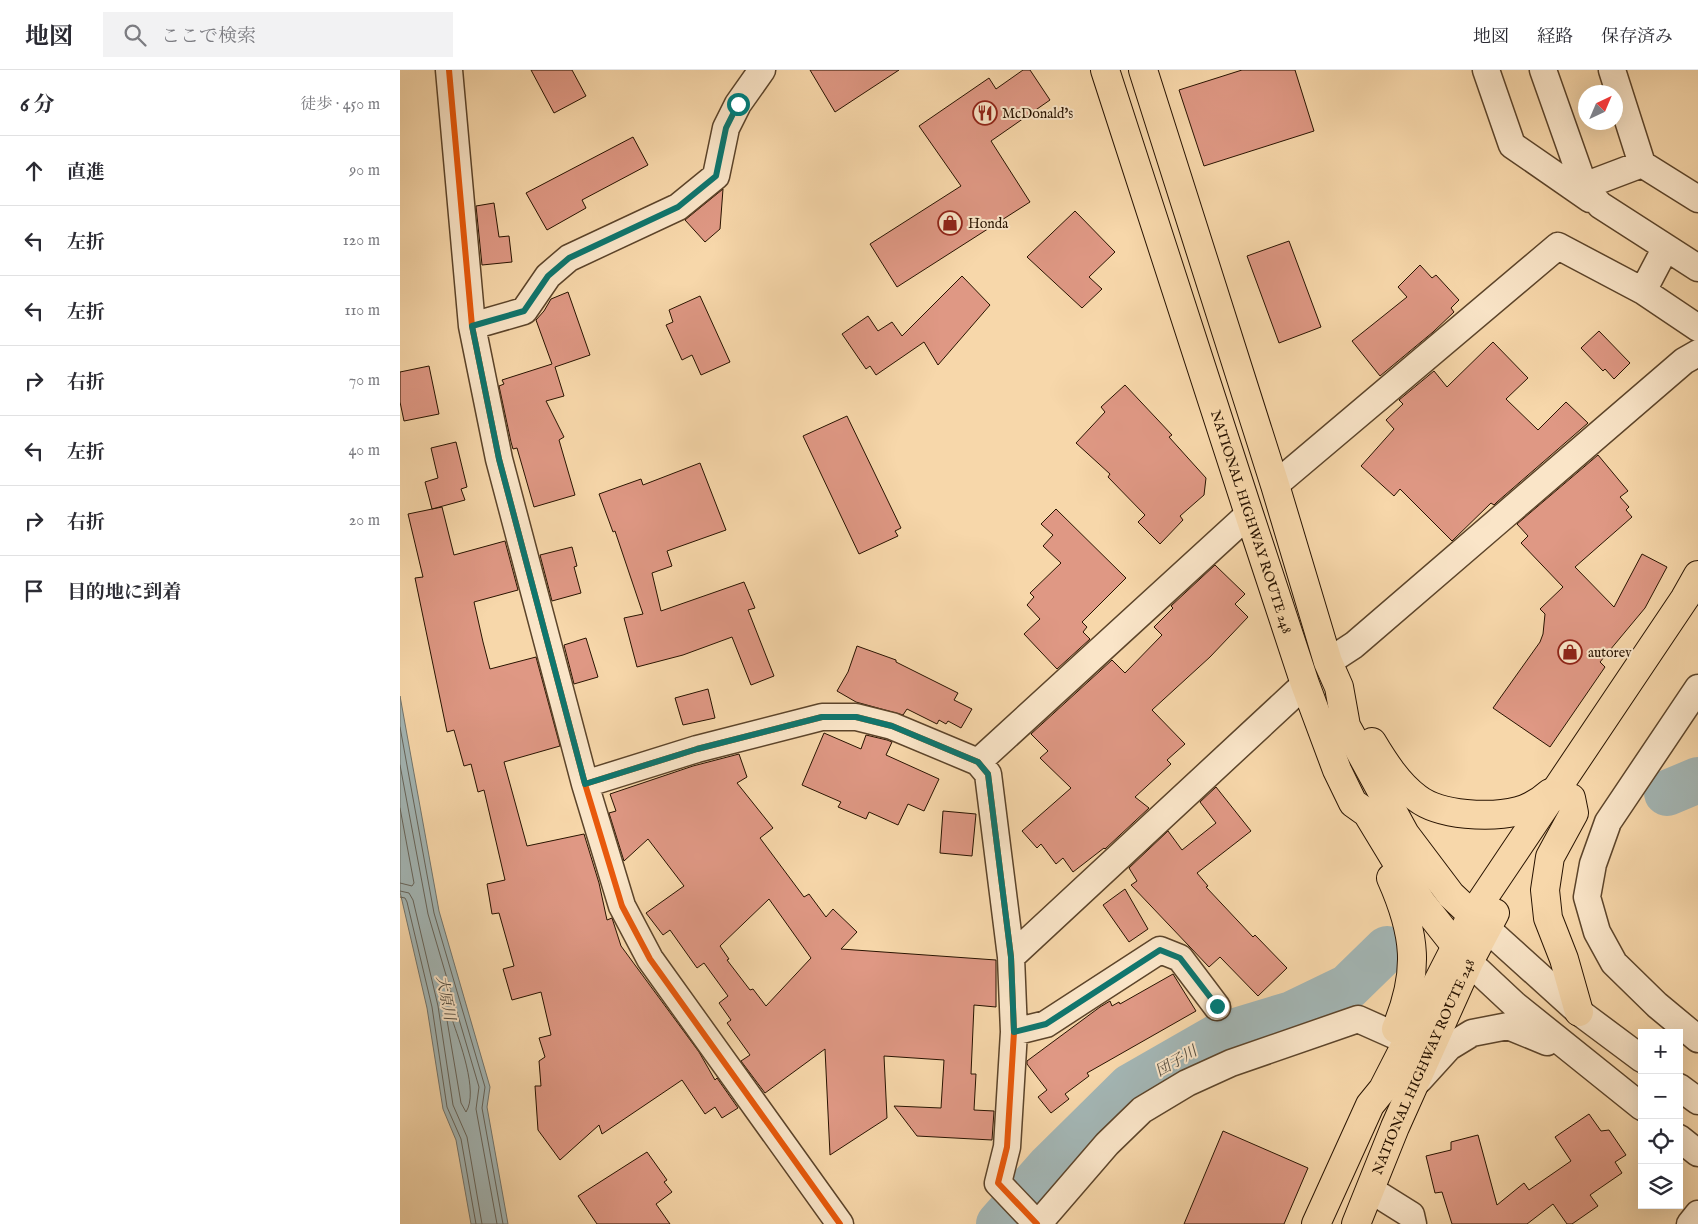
<!DOCTYPE html>
<html lang="ja">
<head>
<meta charset="utf-8">
<style>
  :root { --surface:#fff; --page:#f2f2f3; --text:#2b2b33; --muted:#7c7c81; --line:#e1e1e2 }
  body { margin:0; font-family:"IM FELL English","Noto Serif JP",serif; background:var(--page); color:var(--text) }
  .controls { position:absolute; right:15px; bottom:15px; display:grid; overflow:hidden; border-radius:0px; box-shadow:0 5px 20px #0002 }
  .controls button { width:45px; height:45px; display:grid; place-items:center; padding:0; border:0; border-bottom:1px solid var(--line); background:var(--surface); color:var(--text); font:25px sans-serif }
  .compass { position:absolute; left:1178px; top:15px; width:45px; height:45px; border-radius:50%; background:var(--surface); box-shadow:0 5px 20px #0002; rotate:44deg }
  .stop { position:absolute; width:15px; height:15px; margin:-11px; border:4px solid #0f766e; border-radius:50%; background:#fff }
  .stop.end { background:#0f766e; border-color:#fff; box-shadow:0 1px 5px #0008 }
  .list { margin:0; padding:0; list-style:none }
  h2 { display:flex; justify-content:space-between; align-items:center; height:65px; margin:0; padding:0 20px; font-size:21px }
  h2 small { font-size:16px; font-weight:400; color:var(--muted) }
  .list li { display:grid; grid-template-columns:32px 1fr auto; gap:15px; align-items:center; box-sizing:border-box; height:70px; padding:0 20px; border-top:1px solid var(--line) }
  .list b { display:block; font-size:19px; white-space:nowrap }
  .list em { font-size:16px; font-style:normal; color:var(--muted) }
  .icon { flex:none; width:28px; height:28px; fill:none; stroke:currentColor; stroke-width:2; stroke-linecap:round; stroke-linejoin:round }
  .map { position:relative; flex:none; width:1298px; height:1154px; overflow:hidden }
  header { display:flex; align-items:center; gap:30px; box-sizing:border-box; height:70px; padding:0 25px; background:var(--surface); border-bottom:1px solid var(--line) }
  header strong { font-size:24px }
  nav { display:flex; gap:28px; margin-inline-start:auto; font-size:18px }
  .search { width:350px; height:45px; background:var(--page); display:flex; align-items:center; gap:12px; box-sizing:border-box; padding:0 18px; border-radius:0px; color:var(--muted); font-size:19px }
  main { display:flex }
  aside { flex:1; background:var(--surface) }
  .map>svg:first-child { display:block }
  .water { fill:#a3b6b5; stroke:#72756d }
  .lines { fill:none; stroke-linecap:round; stroke-linejoin:round }
  .shore { stroke:#66645a; stroke-width:1 }
  .river { stroke:#a3b6b5; stroke-width:46 }
  .building { fill:#df9884; stroke:#281300; fill-rule:evenodd }
  .minor-casing { stroke:#5c442a; stroke-width:29 }
  .highway-casing { stroke:#281300; stroke-width:30 }
  .minor { stroke:#fae5c8; stroke-width:26 }
  .highway { stroke:#f7d7aa; stroke-width:28 }
  .cycleway-casing { stroke:#fae5c8; stroke-width:9 }
  .cycleway { stroke:#e8590c; stroke-width:6 }
  .route { stroke:#0f766e; stroke-width:6 }
  .labels { text-anchor:middle; stroke-width:4; stroke-linejoin:round; paint-order:stroke }
  .poi-label { font-size:14px; fill:#281300; stroke:#fae5c8; text-anchor:start }
  .street-label { font-size:14px; fill:#281300; stroke:#fae5c8 }
  .water-label { font-size:15px; font-style:italic; fill:#534c3f; stroke:#fae5c8 }
</style>
</head>
<body>
<header>
<strong>地図</strong>
<div class="search"><svg class="icon" aria-label="search" viewBox="0 0 24 24"><circle cx="10" cy="10" r="6"/><path d="M15 15l6 6"/></svg>ここで検索</div>
<nav><a>地図</a><a>経路</a><a>保存済み</a></nav>
</header>
<main>
<aside>
<h2>6 分<small>徒歩 · 450 m</small></h2>
<ul class="list">
<li><svg class="icon" aria-label="ahead" viewBox="0 0 24 24"><path d="M12 20V5M6 11l6-6 6 6"/></svg><div><b>直進</b></div><em>90 m</em></li>
<li><svg class="icon" aria-label="left" viewBox="0 0 24 24"><path d="M17 20v-9H6M10 6l-5 5 5 5"/></svg><div><b>左折</b></div><em>120 m</em></li>
<li><svg class="icon" aria-label="left" viewBox="0 0 24 24"><path d="M17 20v-9H6M10 6l-5 5 5 5"/></svg><div><b>左折</b></div><em>110 m</em></li>
<li><svg class="icon" aria-label="right" viewBox="0 0 24 24"><path d="M7 20v-9h11M14 6l5 5-5 5"/></svg><div><b>右折</b></div><em>70 m</em></li>
<li><svg class="icon" aria-label="left" viewBox="0 0 24 24"><path d="M17 20v-9H6M10 6l-5 5 5 5"/></svg><div><b>左折</b></div><em>40 m</em></li>
<li><svg class="icon" aria-label="right" viewBox="0 0 24 24"><path d="M7 20v-9h11M14 6l5 5-5 5"/></svg><div><b>右折</b></div><em>20 m</em></li>
<li><svg class="icon" aria-label="arrive" viewBox="0 0 24 24"><path d="M6 21V4h12l-3 4 3 4H6"/></svg><div><b>目的地に到着</b></div></li>
</ul>
</aside>
<div class="map">
<svg width="1298" height="1154" viewBox="0 0 1298 1154">
  <rect width="100%" height="100%" fill="#f7d7aa"/>
  <filter id="stains"><feTurbulence type="fractalNoise" baseFrequency=".004" numOctaves="4"/><feColorMatrix values="0 0 0 0 .2 0 0 0 0 .09 0 0 0 0 .02 0 0 0 .5 -.17"/></filter>
  <radialGradient id="worn" r=".72"><stop offset=".6" stop-color="#630" stop-opacity="0"/><stop offset="1" stop-color="#630" stop-opacity=".3"/></radialGradient>
  <path class="water" d="M 0,626 L 39,841 L 90,1017 L 87,1037 L 108,1154 L 71,1154 L 56,1070 L 43,1039 L 27,938 L 0,822 Z"/>
  <g class="lines">
    <path class="shore" d="M 0,657 L 34,843 L 85,1017 L 82,1038 L 103,1154
      M 0,695 L 28,844 L 79,1017 L 76,1039 L 97,1154
      M 0,738 L 14,813 L 12,816 L 0,813
      M 0,821 L 9,823 L 13,830 L 38,936 L 53,1035 L 67,1067 L 82,1154
      M 0,827 L 5,828 L 7,832 L 32,937 L 47,1037 L 61,1069 L 76,1154
      M 49,947 L 52,949 C 59,970 79,1022 66,1042 L 61,1033 L 47,950 Z"/>
    <path class="river" d="M 1267,723 L 1298,710
      M 599,1154 L 650,1096 L 730,1017 L 819,966 L 892,944 L 948,917 L 987,879"/>
  </g>
  <path class="building" d="M 131,0 L 172,0 L 186,26 L 154,43 Z
    M 410,0 L 499,0 L 435,42 Z
    M 623,0 L 630,0 L 650,30 L 591,71 L 630,132 L 497,217 L 470,174 L 561,116 L 519,56 L 589,8 L 596,19 Z
    M 842,0 L 895,0 L 914,61 L 804,96 L 779,20 Z
    M 233,67 L 248,95 L 182,130 L 186,138 L 147,160 L 126,123 Z
    M 323,119 L 320,159 L 305,172 L 285,150 Z
    M 94,133 L 99,167 L 109,166 L 112,192 L 82,195 L 76,136 Z
    M 675,141 L 715,182 L 689,207 L 702,219 L 682,238 L 627,187 Z
    M 889,171 L 921,257 L 879,273 L 847,186 Z
    M 1020,195 L 1032,208 L 1036,205 L 1059,230 L 1051,238 L 1054,242 L 1033,262 L 980,306 L 952,271 L 1007,227 L 998,217 Z
    M 562,206 L 590,235 L 538,295 L 524,272 L 476,305 L 470,296 L 466,299 L 442,264 L 468,246 L 478,261 L 492,252 L 502,266 Z
    M 168,222 L 190,285 L 155,297 L 164,326 L 146,331 L 164,367 L 159,370 L 175,425 L 134,437 L 117,378 L 113,379 L 111,372 L 99,316 L 104,314 L 102,310 L 152,294 L 136,250 L 144,241 L 151,229 Z
    M 300,226 L 330,292 L 301,305 L 292,285 L 282,290 L 266,255 L 273,252 L 269,240 Z
    M 1199,261 L 1230,293 L 1214,309 L 1205,299 L 1203,301 L 1181,278 Z
    M 1093,272 L 1128,308 L 1106,329 L 1138,360 L 1166,332 L 1188,353 L 1097,432 L 1094,435 L 1091,433 L 1052,471 L 1000,419 L 994,426 L 961,396 L 994,359 L 986,350 L 1003,334 L 999,330 L 1034,301 L 1047,317 Z
    M 29,296 L 39,344 L 4,351 L 0,332 L 0,302 Z
    M 725,315 L 772,365 L 769,367 L 806,408 L 804,425 L 780,446 L 783,450 L 760,474 L 738,452 L 745,445 L 708,407 L 710,404 L 676,373 L 705,342 L 701,337 Z
    M 447,346 L 501,458 L 495,461 L 498,466 L 459,484 L 403,366 Z
    M 56,372 L 67,417 L 61,419 L 65,430 L 32,439 L 25,412 L 38,408 L 31,378 Z
    M 1198,385 L 1228,421 L 1220,427 L 1229,437 L 1226,440 L 1232,447 L 1175,497 L 1214,537 L 1242,484 L 1267,497 L 1245,538 L 1200,592 L 1205,597 L 1150,677 L 1093,638 L 1140,572 L 1143,564 L 1145,544 L 1140,539 L 1163,517 L 1121,473 L 1128,466 L 1117,454 Z
    M 300,393 L 326,460 L 267,481 L 272,496 L 252,503 L 261,541 L 344,512 L 355,538 L 348,540 L 374,606 L 351,615 L 332,567 L 283,585 L 237,597 L 224,548 L 243,544 L 215,461 L 213,462 L 199,424 L 241,409 L 243,415 Z
    M 42,437 L 54,485 L 105,471 L 118,520 L 74,532 L 83,572 L 90,599 L 136,587 L 160,676 L 104,692 L 127,776 L 184,764 L 199,813 L 207,850 L 212,848 L 221,876 L 299,982 L 315,1010 L 317,1008 L 338,1038 L 322,1048 L 315,1037 L 305,1044 L 282,1010 L 202,1064 L 199,1055 L 160,1090 L 138,1060 L 135,1016 L 141,1016 L 139,991 L 145,987 L 139,968 L 151,965 L 141,922 L 112,930 L 103,899 L 114,896 L 99,843 L 92,844 L 87,814 L 105,810 L 84,720 L 78,722 L 71,694 L 64,696 L 54,660 L 47,662 L 15,508 L 23,507 L 8,444 Z
    M 656,439 L 726,508 L 682,552 L 687,557 L 683,562 L 690,569 L 657,599 L 624,564 L 640,549 L 627,535 L 634,527 L 630,523 L 661,493 L 643,476 L 653,465 L 641,454 Z
    M 172,477 L 177,496 L 174,497 L 181,523 L 152,531 L 140,485 Z
    M 815,495 L 845,524 L 835,534 L 848,547 L 810,587 L 752,640 L 785,674 L 767,690 L 771,694 L 735,727 L 749,738 L 705,779 L 704,778 L 673,802 L 663,788 L 656,794 L 641,774 L 637,778 L 622,761 L 671,718 L 640,688 L 648,681 L 631,664 L 712,590 L 725,603 L 762,565 L 754,557 L 773,538 L 771,536 Z
    M 186,568 L 198,607 L 174,614 L 164,575 Z
    M 457,576 L 496,590 L 496,592 L 558,623 L 554,630 L 572,639 L 561,658 L 548,651 L 546,654 L 539,650 L 537,654 L 507,639 L 503,645 L 456,632 L 437,621 L 448,602 Z
    M 308,619 L 315,648 L 283,655 L 275,628 Z
    M 424,663 L 461,679 L 466,665 L 487,670 L 492,672 L 486,685 L 539,709 L 524,741 L 508,734 L 498,755 L 469,742 L 466,749 L 438,737 L 441,732 L 402,715 Z
    M 339,684 L 347,707 L 337,713 L 373,758 L 360,768 L 404,827 L 409,824 L 426,847 L 433,839 L 457,862 L 441,879 L 596,890 L 596,937 L 574,935 L 571,1004 L 576,1004 L 574,1040 L 594,1041 L 592,1070 L 517,1066 L 494,1036 L 541,1038 L 544,990 L 484,986 L 487,1048 L 430,1085 L 425,979 L 365,1023 L 341,991 L 350,985 L 327,953 L 331,950 L 319,933 L 328,926 L 304,893 L 297,898 L 270,860 L 263,865 L 246,843 L 284,816 L 248,769 L 224,791 L 209,743 L 216,741 L 210,724 L 293,696 ZM 369,829 L 411,888 L 366,936 L 353,919 L 350,920 L 327,890 L 329,889 L 320,876 Z
    M 816,717 L 851,761 L 797,803 L 808,816 L 806,817 L 853,867 L 855,865 L 887,898 L 858,926 L 820,887 L 809,897 L 731,815 L 737,811 L 729,798 L 768,761 L 782,780 L 816,753 L 800,732 Z
    M 543,741 L 576,744 L 572,786 L 540,783 Z
    M 725,819 L 748,859 L 729,872 L 703,835 Z
    M 773,904 L 796,941 L 687,1003 L 689,1006 L 665,1024 L 669,1029 L 651,1043 L 638,1027 L 647,1020 L 627,994 L 627,991 L 700,937 L 710,931 L 712,936 L 719,932 L 720,934 Z
    M 1189,1044 L 1201,1061 L 1209,1060 L 1226,1085 L 1215,1092 L 1222,1103 L 1190,1125 L 1198,1136 L 1172,1154 L 1167,1154 L 1153,1134 L 1127,1154 L 1052,1154 L 1042,1122 L 1035,1123 L 1026,1086 L 1051,1080 L 1051,1072 L 1078,1065 L 1097,1135 L 1124,1113 L 1129,1120 L 1171,1091 L 1155,1067 Z
    M 823,1061 L 908,1098 L 884,1154 L 784,1154 Z
    M 247,1082 L 267,1110 L 264,1112 L 272,1122 L 256,1134 L 270,1154 L 197,1154 L 178,1126 Z"/>
  <g class="lines">
    <g class="minor-casing">
      <path id="minor" d="M 49,0 L 72,256 L 99,389 L 185,714 L 222,836 L 250,889 L 440,1154
        M 1086,0 L 1112,75 L 1190,129
        M 1143,0 L 1184,116 L 1200,135 L 1298,198
        M 1212,0 L 1242,94 L 1298,129
        M 1184,116 L 1242,94
        M 1243,221 L 1265,179
        M 72,256 L 124,241 L 148,206 L 169,188 L 278,137 L 316,106 L 326,58 L 338,34 L 362,0
        M 875,415 L 1158,176 L 1243,221 L 1298,258
        M 928,592 L 954,575 L 1284,291 L 1298,283
        M 1298,618 L 1208,752 L 1193,794 L 1187,827 L 1197,862 L 1214,893 L 1257,935 L 1298,969
        M 578,692 L 849,444
        M 185,714 L 297,679 L 422,647 L 456,647 L 492,656 L 578,692 L 588,704 L 611,887 L 614,962 L 607,1077 L 598,1113 L 637,1154
        M 1086,858 L 1179,942 L 1242,989
        M 1056,876 L 1069,892 L 1115,935 L 1242,1037
        M 611,887 L 905,614
        M 614,962 L 646,954 L 760,880 L 780,888 L 817,937
        M 1019,1010 L 1049,977 L 1072,963 L 1108,956 L 1147,972
        M 1279,1017 L 1298,1031
        M 1279,1068 L 1298,1083
        M 971,1120 L 1011,1145 L 1013,1154
        M 638,1154 L 707,1074 L 742,1040 L 787,1013 L 831,993 L 958,949 L 994,965
        M 1290,1154 L 1298,1144"/>
    </g>
    <g class="highway-casing">
      <g id="highway">
        <path id="s1" d="M 705,0 L 849,444 L 905,614 L 937,700 L 953,733 L 967,743 L 1021,832 L 1055,875"/>
        <path d="M 743,0 L 875,415 L 928,592 L 939,617 L 946,656 L 1005,764 L 1051,825 L 1086,858"/>
        <path d="M 972,672 C 984,692 998,714 1017,728 C 1040,746 1091,748 1118,741 C 1130,738 1141,731 1150,723"/>
        <path d="M 1171,728 L 1174,743 L 1150,787 L 1145,820 L 1148,848 L 1164,889 L 1179,942"/>
        <path d="M 991,808 C 1016,864 1020,902 996,959"/>
        <path d="M 916,1154 L 970,1035 L 983,1019 L 1072,845 L 1285,528 L 1298,505"/>
        <path id="s2" d="M 956,1154 L 995,1057 L 1069,892 L 1095,843"/>
      </g>
    </g>
    <use href="#minor" class="minor"/>
    <use href="#highway" class="highway"/>
    <g class="cycleway-casing">
      <path id="cycleway" d="M 49,0 L 72,256 L 99,389 L 185,714 L 222,836 L 250,889 L 440,1154
        M 185,714 L 297,679 L 422,647 L 456,647 L 492,656 L 578,692 L 588,704 L 611,887 L 614,962 L 607,1077 L 598,1113 L 637,1154"/>
    </g>
    <use href="#cycleway" class="cycleway"/>
  </g>
  <g class="lines">
    <path class="route" d="M 338,34 L 326,58 L 316,106 L 278,137 L 169,188 L 148,206 L 124,241 L 72,256 L 99,389 L 185,714 L 297,679 L 422,647 L 456,647 L 492,656 L 578,692 L 588,704 L 611,887 L 614,962 L 646,954 L 760,880 L 780,888 L 817,936"/>
  </g>
  <defs>
    <g id="restaurant-ring" transform="scale(1.25)"><circle r="9.5" fill="#fae5c8" stroke="#8f2418" stroke-width="1.5"/><path d="M-5-6h1v4h1v-4h1v4h1v-4h1v5L-1.5 .5V6h-2V.5L-5-1ZM5-6V6H3V1.5H1.5Q1.5-4 5-6Z" fill="#8f2418"/></g>
    <g id="shop-ring" transform="scale(1.25)"><circle r="9.5" fill="#fae5c8" stroke="#8f2418" stroke-width="1.5"/><path d="M-5-2.5h2.3a2.7 3.5 0 0 1 5.4 0H5L5.5 6h-11ZM-1.5-2.5h3a1.5 2.3 0 0 0-3 0Z" fill="#8f2418"/></g>
  </defs>
  <g fill-rule="evenodd">
    <use href="#restaurant-ring" x="585" y="43"/>
    <use href="#shop-ring" x="550" y="153"/>
    <use href="#shop-ring" x="1170" y="582"/>
  </g>
  <g class="labels">
    <g class="poi-label">
      <text x="602" y="48">McDonald's</text>
      <text x="568" y="158">Honda</text>
      <text x="1188" y="587">autorev</text>
    </g>
    <g class="street-label">
      <text dy="5" stroke="none"><textPath href="#s1" startOffset="475">NATIONAL HIGHWAY ROUTE 248</textPath></text>
      <text dy="5" stroke="none"><textPath href="#s2" startOffset="171">NATIONAL HIGHWAY ROUTE 248</textPath></text>
    </g>
    <g class="water-label">
      <text transform="translate(46 928) rotate(79)" y="5">大原川</text>
      <text transform="translate(776 991) rotate(-30)" y="5">団子川</text>
    </g>
  </g>
  <rect width="100%" height="100%" filter="url(#stains)"/>
  <rect width="100%" height="100%" fill="url(#worn)"/>
</svg>
<div class="controls">
<button>+</button>
<button>−</button>
<button><svg class="icon" aria-label="locate" viewBox="0 0 24 24"><circle cx="12" cy="12" r="6"/><path d="M12 2v4M12 18v4M2 12h4M18 12h4"/></svg></button>
<button><svg class="icon" aria-label="layers" viewBox="0 0 24 24"><path d="M12 4l9 5-9 5-9-5zM3 14l9 5 9-5"/></svg></button>
</div>
<svg class="compass" viewBox="-18 -18 36 36"><path d="M0-13l5 13h-10z" fill="#e53935"/><path d="M0 13l5-13h-10z" fill="#7c7c81"/></svg>
<div class="stop" style="left:338px;top:34px"></div>
<div class="stop end" style="left:817px;top:936px"></div>
</div>
</main>
</body>
</html>
